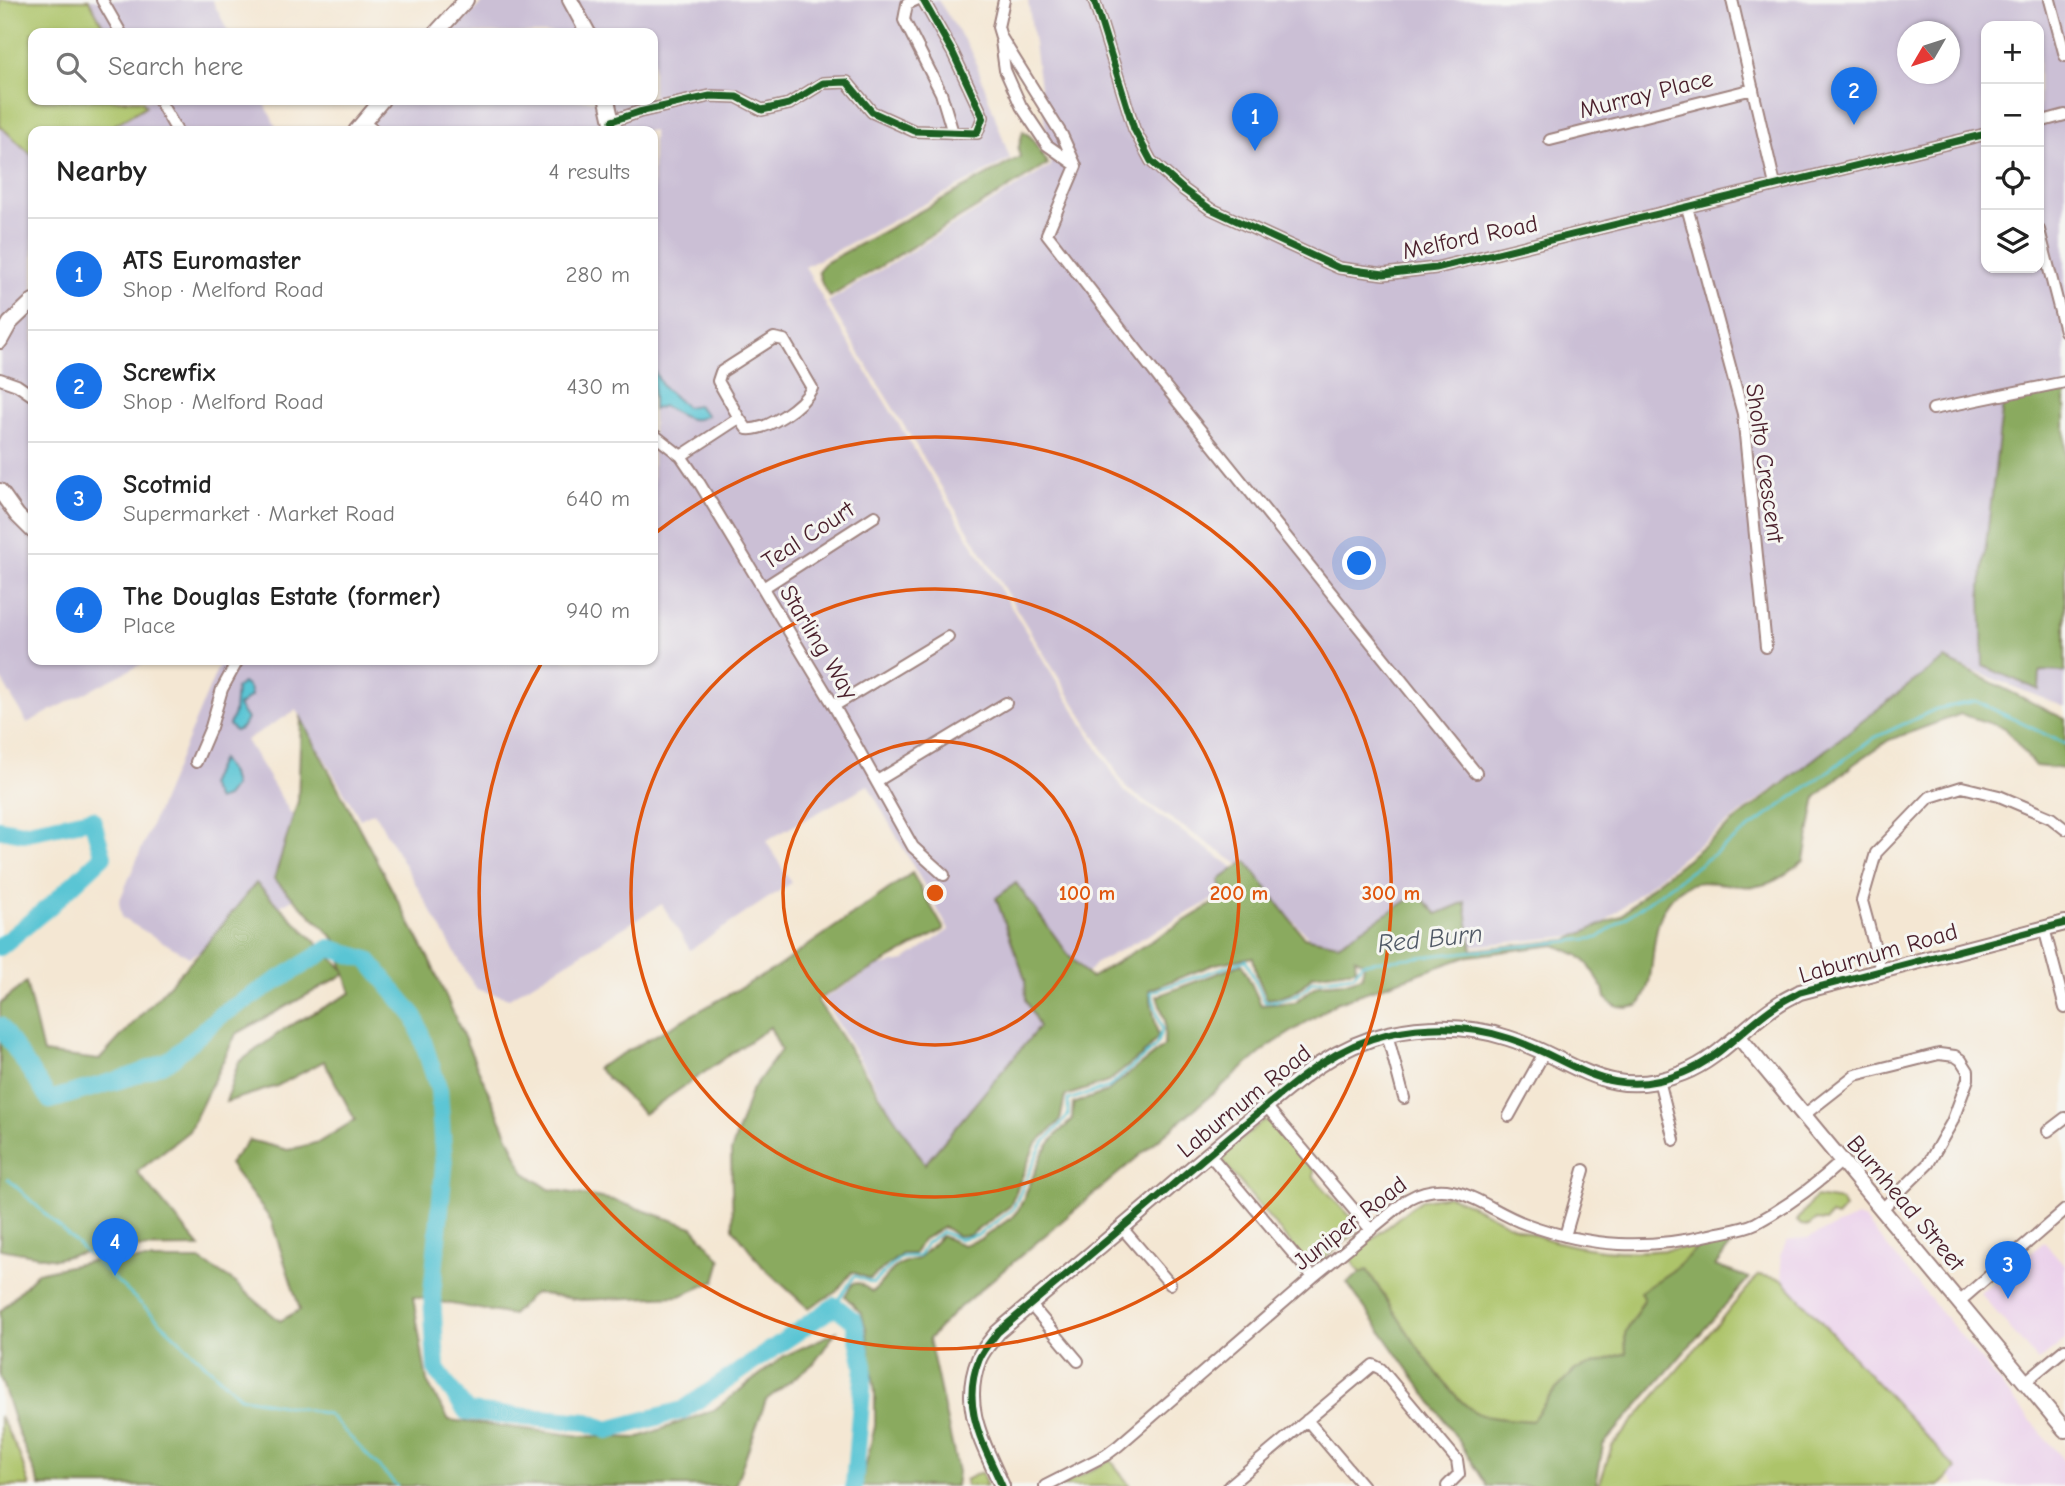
<!DOCTYPE html>
<html lang="en">
<head>
<meta charset="utf-8">
<style>
  :root { --surface:#fff; --page:#f6f6f6; --text:#222; --muted:#767676; --line:#e0e0e0; --accent:#1a73e8 }
  body { margin:0; font-family:"Comic Neue",sans-serif; background:var(--page); color:var(--text) }
  .controls { position:absolute; right:21px; top:21px; display:grid; overflow:hidden; border-radius:14px; box-shadow:0 2px 5px #0004 }
  .controls button { width:63px; height:63px; display:grid; place-items:center; padding:0; border:0; border-bottom:2px solid var(--line); background:var(--surface); color:var(--text); font:35px sans-serif }
  .compass { position:absolute; left:1897px; top:21px; width:63px; height:63px; border-radius:50%; background:var(--surface); box-shadow:0 2px 5px #0004; rotate:231deg }
  .you { position:absolute; left:1360px; top:564px; width:24px; height:24px; margin:-18px; border:5px solid #fff; border-radius:50%; background:#1a73e8; box-shadow:0 0 0 10px #1a73e833 }
  .badge { display:grid; place-items:center; width:46px; height:46px; border-radius:50%; background:var(--accent); color:#fff; font-size:23px; font-weight:700 }
  .pin { position:absolute; translate:-50% -58px; filter:drop-shadow(0 2px 4px #0008) }
  .pin::after { content:''; position:absolute; top:37px; width:24px; height:21px; background:inherit; clip-path:polygon(0 0,100% 0,50% 100%) }
  .list { margin:0; padding:0; list-style:none }
  h2 { display:flex; justify-content:space-between; align-items:center; height:91px; margin:0; padding:0 28px; font-size:30px }
  h2 small { font-size:23px; font-weight:400; color:var(--muted) }
  .list li { display:grid; grid-template-columns:46px 1fr auto; gap:21px; align-items:center; box-sizing:border-box; height:112px; padding:0 28px; border-top:2px solid var(--line) }
  .list b { display:block; font-size:26px; white-space:nowrap }
  .list p { margin:0; font-size:23px; white-space:nowrap; color:var(--muted) }
  .list em { font-size:23px; font-style:normal; color:var(--muted) }
  .icon { flex:none; width:38px; height:38px; fill:none; stroke:currentColor; stroke-width:2; stroke-linecap:round; stroke-linejoin:round }
  .map { position:relative; flex:none; width:2065px; height:1486px; overflow:hidden }
  .search { position:absolute; background:var(--surface); box-shadow:0 2px 5px #0004; left:28px; top:28px; width:630px; height:77px; display:flex; align-items:center; gap:18px; box-sizing:border-box; padding:0 24px; border-radius:14px; color:var(--muted); font-size:26px }
  .panel { position:absolute; background:var(--surface); box-shadow:0 2px 5px #0004; left:28px; top:126px; width:630px; height:539px; border-radius:14px }
  .map>svg:first-child { display:block }
  .built { fill:#ebd1eb }
  .industrial { fill:#cbbfd5; fill-rule:evenodd }
  .green { fill:#adc46a; stroke:#7c724a; stroke-width:2 }
  .forest { fill:#8aaa5e; stroke:#6a6444; stroke-width:2 }
  .water { fill:#5ac5d4; stroke:#527280; stroke-width:2 }
  .lines { fill:none; stroke-linecap:round; stroke-linejoin:round }
  .stream { stroke:#5ac5d4; stroke-width:2.5 }
  .river { stroke:#5ac5d4; stroke-width:18 }
  .minor-casing { stroke:#9f837f; stroke-width:14 }
  .tertiary-casing { stroke:#9f837f; stroke-width:18 }
  .minor { stroke:#fff; stroke-width:10 }
  .tertiary { stroke:#fff; stroke-width:14 }
  .cycleway-casing { stroke:#f6f6f2; stroke-width:11 }
  .cycleway { stroke:#1b5e20; stroke-width:7 }
  .ring { fill:none; stroke:#e0560e; stroke-width:3.5 }
  .labels { text-anchor:middle; stroke-width:6; stroke-linejoin:round; paint-order:stroke }
  .street-label { font-size:24px; fill:#4a1f2b; stroke:#f6f6f2 }
  .water-label { font-size:26px; font-style:italic; fill:#505966; stroke:#f6f6f2 }
  .centre { fill:#e0560e; stroke:#f6f6f2; stroke-width:3.5 }
  .ring-label { font-size:21px; text-anchor:middle; font-weight:bold; fill:#e0560e; stroke:#f6f6f2; stroke-width:6; stroke-linejoin:round; paint-order:stroke }
</style>
</head>
<body>
<div class="map">
<svg width="2065" height="1486" viewBox="0 0 2065 1486">
  <rect width="100%" height="100%" fill="#f6f6f2"/>
  <filter id="ink" filterUnits="userSpaceOnUse"><feTurbulence type="fractalNoise" baseFrequency=".0143" numOctaves="2"/><feDisplacementMap in="SourceGraphic" scale="14" xChannelSelector="R" yChannelSelector="G"/><feConvolveMatrix kernelMatrix="1 2 1 2 8 2 1 2 1" color-interpolation-filters="sRGB"/></filter>
  <filter id="wash" filterUnits="userSpaceOnUse"><feTurbulence type="fractalNoise" baseFrequency=".00686" numOctaves="4" result="noise"/><feDisplacementMap in="SourceGraphic" scale="28" xChannelSelector="R" yChannelSelector="G"/><feGaussianBlur stdDeviation="1.57" result="paint"/><feColorMatrix in="noise" values="0 0 0 0 0 0 0 0 0 0 0 0 0 0 0 0 0 1.4 0 .05"/><feComposite in="paint" operator="in"/></filter>
  <g filter="url(#wash)">
    <rect width="100%" height="100%" fill="#f4e7d3"/>
    <path class="built" d="M 1857,1217 L 1865,1220 L 2065,1462 L 2065,1486 L 1957,1486 L 1949,1476 L 1955,1469 L 1783,1280 L 1780,1256 L 1787,1241 L 1808,1238 Z
      M 2044,1242 L 2065,1265 L 2065,1340 L 2038,1361 L 1980,1293 Z"/>
    <path class="industrial" d="M 0,0 L 212,0 L 229,33 L 33,33 L 33,100 L 263,100 L 278,131 L 33,131 L 33,660 L 149,660 L 27,723 L 0,677 Z
      M 486,0 L 938,0 L 973,54 L 1010,159 L 805,267 L 831,314 L 1124,791 L 1250,879 L 1095,964 L 924,1165 L 823,999 L 880,966 L 904,961 L 949,930 L 868,785 L 766,841 L 791,883 L 690,950 L 662,904 L 509,998 L 476,989 L 374,812 L 360,819 L 296,710 L 246,740 L 330,878 L 189,957 L 122,918 L 119,902 L 221,660 L 653,660 L 653,131 L 362,131 L 382,100 L 653,100 L 653,33 L 450,33 Z
      M 1028,0 L 2065,0 L 2065,707 L 1946,660 L 1689,852 L 1590,934 L 1330,960 L 1244,868 L 1127,789 L 828,302 L 1051,166 ZM 1986,26 L 2039,26 L 2039,268 L 1986,268 ZM 1908,32 L 1950,32 L 1950,74 L 1908,74 Z"/>
    <path class="green" d="M 0,0 L 89,0 L 107,33 L 33,33 L 33,100 L 142,100 L 146,106 L 104,131 L 33,131 L 33,156 L 0,126 Z
      M 1264,1120 L 1279,1127 L 1314,1170 L 1314,1177 L 1348,1215 L 1355,1219 L 1357,1232 L 1317,1265 L 1309,1263 L 1304,1260 L 1224,1163 L 1225,1153 Z
      M 1448,1196 C 1472,1203 1494,1218 1517,1228 C 1574,1253 1638,1256 1699,1246 L 1672,1271 L 1641,1292 L 1644,1299 L 1625,1334 L 1626,1353 L 1575,1370 L 1549,1397 L 1532,1421 C 1516,1419 1495,1420 1479,1414 C 1448,1402 1388,1301 1368,1271 L 1360,1273 L 1349,1258 L 1410,1208 L 1422,1200 Z
      M 1815,1197 L 1841,1201 L 1845,1208 L 1837,1217 L 1831,1215 L 1826,1221 L 1816,1220 L 1809,1226 L 1801,1225 L 1797,1221 Z
      M 1759,1275 L 1783,1280 L 1956,1469 L 1939,1486 L 1599,1486 L 1612,1446 Z
      M 0,1416 L 19,1454 L 30,1486 L 0,1486 Z
      M 1111,1460 L 1130,1486 L 1060,1486 Z
      M 981,1472 L 987,1486 L 966,1486 L 965,1480 Z"/>
    <path class="forest" d="M 1023,131 L 1031,137 L 1048,164 L 830,297 L 823,286 L 818,271 L 825,263 L 1020,157 L 1018,150 Z
      M 2065,389 L 2065,672 L 2040,671 L 2039,690 L 1983,666 L 1981,586 L 2003,403 Z
      M 1945,659 L 2065,719 L 2065,769 L 2035,766 L 2005,728 L 1961,714 L 1889,740 L 1854,764 L 1816,797 L 1804,860 C 1791,870 1778,882 1762,885 C 1735,892 1701,871 1678,891 C 1641,925 1663,975 1638,1006 L 1627,1008 L 1618,1007 L 1611,1003 L 1605,998 L 1603,988 L 1588,964 L 1578,955 L 1555,945 L 1469,956 L 1338,1002 L 1268,1047 L 954,1312 L 929,1339 L 958,1472 L 956,1486 L 861,1486 L 875,1426 L 875,1392 L 866,1328 L 861,1313 L 845,1296 L 852,1284 L 859,1283 L 873,1292 C 889,1275 893,1262 918,1259 L 941,1236 L 963,1245 L 981,1239 L 1012,1217 L 1019,1209 L 1043,1153 L 1058,1133 L 1072,1120 L 1073,1104 L 1106,1092 L 1164,1046 L 1165,1020 L 1157,996 L 1242,964 L 1261,1005 L 1295,1002 L 1318,984 L 1346,982 L 1362,977 L 1364,963 L 1355,958 L 1356,969 L 1313,975 C 1297,993 1291,996 1267,999 L 1257,976 L 1253,957 L 1215,964 L 1149,990 L 1158,1036 L 1147,1051 L 1108,1082 L 1065,1096 L 1060,1121 L 1035,1145 L 1010,1206 L 970,1235 L 957,1236 L 944,1227 L 922,1240 L 914,1254 L 902,1254 L 870,1279 L 852,1272 L 836,1292 L 808,1308 L 763,1267 L 733,1228 L 731,1152 L 751,1091 L 781,1050 L 770,1027 L 644,1114 L 597,1068 L 776,968 L 912,873 L 944,929 L 817,1000 L 925,1164 L 1039,1027 L 1026,1000 L 1025,979 L 996,898 L 1016,883 L 1068,954 L 1090,978 L 1224,897 L 1219,880 L 1246,861 L 1304,937 L 1338,944 L 1418,894 L 1437,914 L 1465,902 L 1472,950 L 1567,940 L 1621,916 L 1652,886 L 1902,690 Z
      M 301,718 L 431,963 L 524,1172 L 549,1189 L 613,1200 L 693,1227 L 721,1260 L 715,1281 L 680,1296 L 581,1300 L 534,1293 L 512,1315 L 413,1297 L 427,1382 L 449,1420 L 581,1436 L 637,1438 L 714,1410 L 784,1356 L 836,1332 L 814,1363 L 766,1400 L 735,1486 L 40,1486 L 18,1432 L 0,1376 L 0,1312 L 37,1273 L 97,1260 L 200,1260 L 230,1279 L 280,1321 L 300,1310 L 271,1220 L 229,1164 L 249,1140 L 288,1150 L 319,1142 L 355,1120 L 324,1061 L 277,1086 L 226,1102 L 238,1063 L 287,1027 L 351,993 L 345,974 L 236,1034 L 189,1131 L 137,1172 L 200,1247 L 104,1248 L 55,1259 L 0,1249 L 0,1004 L 26,982 L 43,1053 L 99,1060 L 200,952 L 256,883 L 344,970 L 336,940 L 274,879 L 298,801 Z
      M 1740,1233 L 1715,1266 L 1749,1278 L 1603,1445 L 1596,1486 L 1487,1486 L 1459,1441 L 1347,1283 L 1360,1273 L 1367,1270 C 1388,1301 1448,1402 1479,1414 C 1495,1420 1515,1419 1532,1421 L 1549,1397 L 1575,1370 L 1626,1353 L 1625,1334 L 1644,1300 L 1640,1292 L 1672,1271 L 1699,1246 Z"/>
    <path class="water" d="M 653,369 L 663,387 L 686,407 L 697,405 L 707,415 C 691,426 678,413 662,406 L 653,410 Z
      M 243,683 L 249,688 L 251,696 L 238,706 L 247,719 L 242,728 L 235,731 L 229,725 L 234,713 L 236,688 Z
      M 221,759 L 231,774 L 234,786 L 226,797 L 217,800 L 209,785 Z"/>
    <g class="lines">
      <path class="stream" d="M 8,1179 L 240,1397 L 328,1414 L 397,1486
        M 835,1306 L 854,1276 L 873,1283 L 901,1257 L 919,1256 L 926,1243 L 942,1232 L 959,1239 L 978,1235 L 1013,1209 L 1041,1146 L 1068,1116 L 1068,1100 L 1109,1087 L 1156,1046 L 1162,1029 L 1151,992 L 1246,960 L 1265,1002 C 1286,999 1299,998 1312,981 L 1354,975 L 1362,963 L 1598,938 L 1874,738 L 1936,709 L 1976,701 L 2065,744"/>
      <path class="river" d="M 0,829 L 23,833 L 92,819 L 103,856 L 51,905 L 0,947
        M 0,1026 L 50,1100 L 129,1077 L 169,1061 L 221,1015 L 330,948 L 368,960 L 415,1017 L 439,1090 L 444,1167 L 432,1294 L 436,1369 L 467,1412 L 587,1422 L 608,1430 L 683,1410 L 835,1306 L 854,1321 L 864,1366 L 854,1486"/>
    </g>
  </g>
  <g filter="url(#ink)">
    <g class="lines">
      <g class="minor-casing">
        <path id="minor" d="M 102,0 L 121,33
          M 916,0 L 907,4 L 904,20 L 941,93 L 953,133
          M 1004,0 L 998,27 L 1001,37 L 1062,135 L 1076,166 L 1047,234 L 1161,381 L 1476,773
          M 1094,0 L 1134,129 L 1151,161 L 1184,190 L 1209,208 L 1339,268 L 1384,274 L 1436,268 L 1986,134
          M 1732,0 L 1775,185
          M 2050,0 L 2065,56
          M 1001,41 L 1005,70 L 1021,106 L 1047,145 L 1074,164
          M 159,100 L 177,131
          M 612,121 L 639,112 L 710,96 L 737,97 L 762,110 L 789,104 L 823,83 L 847,82 L 872,112 L 914,131 L 977,133 L 983,117 L 953,53 L 923,0
          M 2039,122 L 2065,115
          M 364,123 L 375,131
          M 1550,140 L 1753,89
          M 1687,207 L 1743,414 L 1766,647
          M 2039,230 L 2065,331
          M 0,379 L 17,385 L 33,396
          M 1933,409 L 2065,382
          M 653,434 L 681,456 L 700,484 L 834,706 L 913,847 L 944,875
          M 681,456 L 739,418 L 747,429 C 767,431 803,406 812,388 L 784,340 L 774,338 L 721,372 L 718,381 L 739,418
          M 763,588 L 875,516
          M 834,706 L 948,637
          M 196,762 L 211,727 L 222,689 L 238,660
          M 877,781 L 1006,703
          M 2044,928 L 2065,1008
          M 1881,970 L 1862,901 L 1876,853 L 1930,797 L 1962,787 L 1999,796 L 2051,818 L 2065,829
          M 1387,1034 L 1404,1098
          M 1659,1080 L 1674,1140
          M 1266,1106 L 1371,1230
          M 1804,1115 L 1855,1075 L 1939,1054 L 1955,1056 L 1961,1060 L 1968,1071 L 1968,1079 L 1952,1122 L 1928,1164 L 1882,1209
          M 1509,1116 L 1544,1053
          M 2048,1131 L 2065,1118
          M 1209,1154 L 1313,1277
          M 1122,1228 L 1170,1284
          M 1565,1236 L 1584,1170
          M 1959,1302 L 2065,1210
          M 1030,1304 L 1078,1361
          M 2025,1382 L 2065,1349
          M 1307,1420 L 1363,1486
          M 1045,1486 L 1106,1455 L 1118,1446 L 1313,1277 L 1408,1199 C 1454,1173 1484,1209 1526,1224 C 1592,1248 1647,1250 1714,1234 C 1727,1231 1744,1229 1756,1223 C 1786,1207 1817,1184 1842,1161
          M 1229,1486 L 1373,1365 L 1381,1369 L 1457,1460 L 1459,1474 L 1447,1486"/>
      </g>
      <g class="tertiary-casing">
        <path id="tertiary" d="M 570,0 L 588,33
          M 436,33 L 466,0
          M 607,100 L 614,131
          M 356,131 L 382,100
          M 0,341 L 10,323 L 33,301
          M 0,491 L 17,515 L 33,531
          M 1739,1037 L 2065,1430
          M 1002,1486 C 983,1443 960,1407 979,1359 C 983,1349 992,1340 998,1332 C 1058,1281 1118,1232 1177,1181 C 1204,1158 1231,1135 1258,1113 C 1298,1079 1336,1046 1388,1034 C 1429,1025 1468,1025 1508,1038 C 1573,1058 1607,1104 1683,1073 C 1721,1058 1744,1026 1777,1005 C 1784,1000 1793,996 1800,992 L 2065,923"/>
      </g>
      <use href="#minor" class="minor"/>
      <use href="#tertiary" class="tertiary"/>
      <g class="cycleway-casing">
        <path id="cycleway" d="M 1094,0 L 1134,129 L 1151,161 L 1184,190 L 1209,208 L 1339,268 L 1384,274 L 1436,268 L 1986,134
          M 612,121 L 639,112 L 710,96 L 737,97 L 762,110 L 789,104 L 823,83 L 847,82 L 872,112 L 914,131 L 977,133 L 983,117 L 953,53 L 923,0
          M 1002,1486 C 983,1443 960,1407 979,1359 C 983,1349 992,1340 998,1332 C 1058,1281 1118,1232 1177,1181 C 1204,1158 1231,1135 1258,1113 C 1298,1079 1336,1046 1388,1034 C 1429,1025 1468,1025 1508,1038 C 1573,1058 1607,1104 1683,1073 C 1721,1058 1744,1026 1777,1005 C 1784,1000 1793,996 1800,992 L 2065,923"/>
      </g>
      <use href="#cycleway" class="cycleway"/>
    </g>
  </g>
  <g class="ring">
    <circle cx="935" cy="893" r="152"/>
    <circle cx="935" cy="893" r="304"/>
    <path d="M654 534A456 456 0 1 1 542 662"/>
  </g>
  <g class="labels">
    <g class="street-label">
      <text transform="translate(1646 94) rotate(-14)" y="8">Murray Place</text>
      <text transform="translate(1470 237) rotate(-12)" y="8">Melford Road</text>
      <text transform="translate(1765 463) rotate(82)" y="8">Sholto Crescent</text>
      <text transform="translate(808 535) rotate(-33)" y="8">Teal Court</text>
      <text transform="translate(819 642) rotate(59)" y="8">Starling Way</text>
      <text transform="translate(1878 953) rotate(-16)" y="8">Laburnum Road</text>
      <text transform="translate(1244 1101) rotate(-39)" y="8">Laburnum Road</text>
      <text transform="translate(1906 1203) rotate(50)" y="8">Burnhead Street</text>
      <text transform="translate(1350 1223) rotate(-38)" y="8">Juniper Road</text>
    </g>
    <g class="water-label">
      <text transform="translate(1430 938) rotate(-6)" y="9">Red Burn</text>
    </g>
  </g>
  <circle cx="935" cy="893" r="10" class="centre"/>
  <g class="ring-label">
    <text x="1087" y="900">100 m</text>
    <text x="1239" y="900">200 m</text>
    <text x="1391" y="900">300 m</text>
  </g>
</svg>
<div class="controls">
<button>+</button>
<button>−</button>
<button><svg class="icon" aria-label="locate" viewBox="0 0 24 24"><circle cx="12" cy="12" r="6"/><path d="M12 2v4M12 18v4M2 12h4M18 12h4"/></svg></button>
<button><svg class="icon" aria-label="layers" viewBox="0 0 24 24"><path d="M12 4l9 5-9 5-9-5zM3 14l9 5 9-5"/></svg></button>
</div>
<svg class="compass" viewBox="-18 -18 36 36"><path d="M0-13l5 13h-10z" fill="#e53935"/><path d="M0 13l5-13h-10z" fill="#767676"/></svg>
<div class="you"></div>
<div class="pin badge" style="left:1255px;top:151px">1</div>
<div class="pin badge" style="left:1854px;top:125px">2</div>
<div class="pin badge" style="left:2008px;top:1299px">3</div>
<div class="pin badge" style="left:115px;top:1276px">4</div>
<div class="search"><svg class="icon" aria-label="search" viewBox="0 0 24 24"><circle cx="10" cy="10" r="6"/><path d="M15 15l6 6"/></svg>Search here</div>
<section class="panel">
<h2>Nearby<small>4 results</small></h2>
<ul class="list">
<li><span class="badge">1</span><div><b>ATS Euromaster</b><p>Shop · Melford Road</p></div><em>280 m</em></li>
<li><span class="badge">2</span><div><b>Screwfix</b><p>Shop · Melford Road</p></div><em>430 m</em></li>
<li><span class="badge">3</span><div><b>Scotmid</b><p>Supermarket · Market Road</p></div><em>640 m</em></li>
<li><span class="badge">4</span><div><b>The Douglas Estate (former)</b><p>Place</p></div><em>940 m</em></li>
</ul>
</section>
</div>
</body>
</html>
